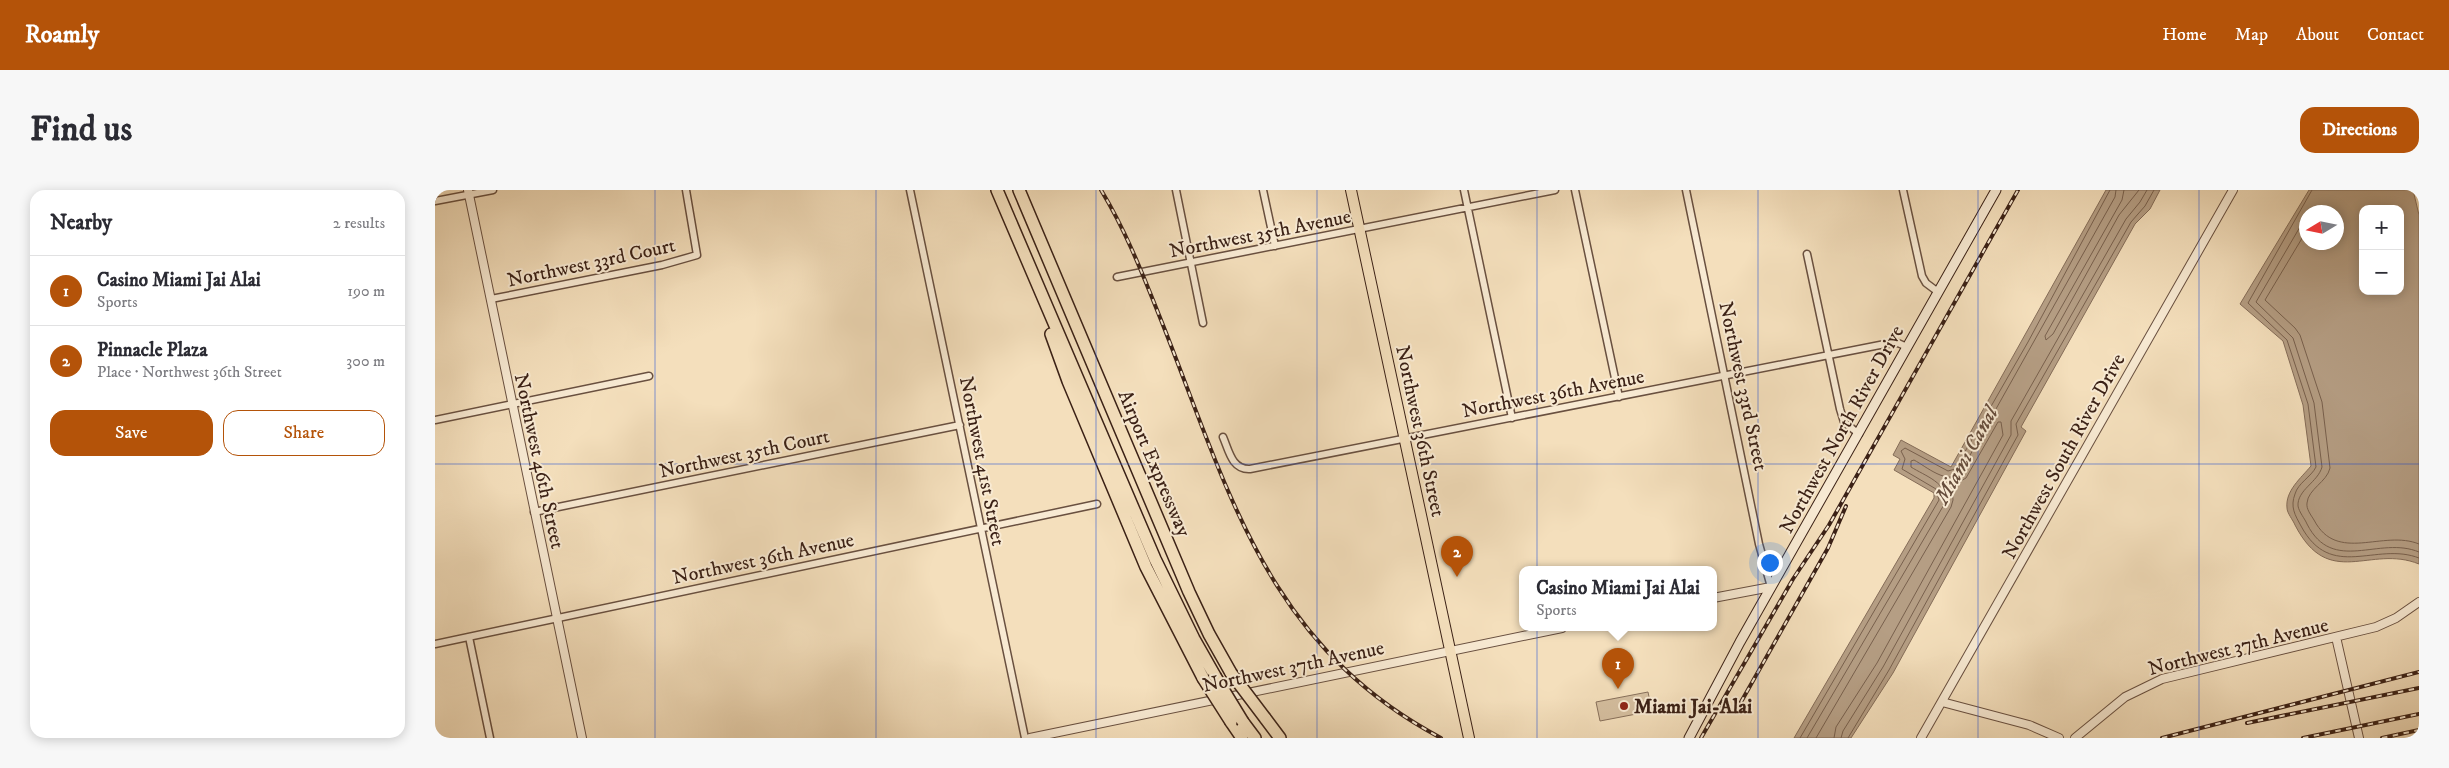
<!DOCTYPE html>
<html lang="en">
<head>
<meta charset="utf-8">
<style>
  :root { --surface:#fff; --page:#f7f7f7; --text:#2b2b33; --muted:#7c7c81; --line:#e1e1e2; --accent:#b45309 }
  body { margin:0; font-family:"IM FELL DW Pica",serif; background:var(--page); color:var(--text) }
  .controls { position:absolute; right:15px; top:15px; display:grid; overflow:hidden; border-radius:10px; box-shadow:0 2px 12px #0003 }
  .controls button { width:45px; height:45px; display:grid; place-items:center; padding:0; border:0; border-bottom:1px solid var(--line); background:var(--surface); color:var(--text); font:25px sans-serif }
  .compass { position:absolute; left:1864px; top:15px; width:45px; height:45px; border-radius:50%; background:var(--surface); box-shadow:0 2px 12px #0003; rotate:260deg }
  .you { position:absolute; left:1334px; top:372px; width:18px; height:18px; margin:-12px; border:4px solid #fff; border-radius:50%; background:#1a73e8; box-shadow:0 0 0 8px #1a73e833 }
  .badge { display:grid; place-items:center; width:32px; height:32px; border-radius:50%; background:var(--accent); color:#fff; font-size:16px; font-weight:700 }
  .pin { position:absolute; translate:-50% -41px; filter:drop-shadow(0 1px 2px #0008) }
  .pin::after { content:''; position:absolute; top:26px; width:18px; height:15px; background:inherit; clip-path:polygon(0 0,100% 0,50% 100%) }
  .popup { position:absolute; left:1084px; top:376px; width:198px; height:65px; box-sizing:border-box; display:grid; place-content:center; border-radius:10px; background:var(--surface); filter:drop-shadow(0 1px 4px #0005); font-size:16px; white-space:nowrap; color:var(--muted) }
  .popup b { font-size:19px; color:var(--text) }
  .popup::after { content:''; position:absolute; left:50%; top:100%; margin-left:-10px; border:10px solid transparent; border-top-color:var(--surface) }
  .list { margin:0; padding:0; list-style:none }
  h2 { display:flex; justify-content:space-between; align-items:center; height:65px; margin:0; padding:0 20px; font-size:21px }
  h2 small { font-size:16px; font-weight:400; color:var(--muted) }
  .list li { display:grid; grid-template-columns:32px 1fr auto; gap:15px; align-items:center; box-sizing:border-box; height:70px; padding:0 20px; border-top:1px solid var(--line) }
  .list b { display:block; font-size:19px; white-space:nowrap }
  .list p { margin:0; font-size:16px; white-space:nowrap; color:var(--muted) }
  .list em { font-size:16px; font-style:normal; color:var(--muted) }
  .actions { display:flex; gap:10px; padding:15px 20px }
  .actions a { flex:1; padding:11px 0; border:1px solid var(--accent); border-radius:15px; text-align:center; font-size:18px; color:var(--accent) }
  .actions .main { background:var(--accent); color:#fff }
  .map { position:relative; flex:none; width:1984px; height:548px; overflow:hidden; border-radius:15px }
  header { display:flex; align-items:center; gap:30px; box-sizing:border-box; height:70px; padding:0 25px; background:var(--accent); color:#fff }
  header strong { font-size:24px }
  nav { display:flex; gap:28px; margin-inline-start:auto; font-size:18px }
  .intro { display:flex; align-items:center; justify-content:space-between; box-sizing:border-box; height:120px; padding:0 30px }
  h1 { margin:0; font-size:35px }
  .button { padding:12px 22px; border-radius:15px; background:var(--accent); color:#fff; font-size:18px; font-weight:700 }
  main { display:flex; gap:30px; padding:0 30px }
  aside { flex:1; background:var(--surface); border-radius:15px; box-shadow:0 2px 12px #0003 }
  .map>svg:first-child { display:block }
  .green { fill:#d5bfa0; stroke:#88705b }
  .water { fill:#b59e84; stroke:#846c58; fill-rule:evenodd }
  .lines { fill:none; stroke-linecap:round; stroke-linejoin:round }
  .shore { stroke:#78604d; stroke-width:1 }
  .minor-casing { stroke:#695040; stroke-width:9 }
  .tertiary-casing { stroke:#695040; stroke-width:10 }
  .secondary-casing { stroke:#3b2116; stroke-width:11 }
  .trunk-casing { stroke:#3b2116; stroke-width:12 }
  .motorway-casing { stroke:#3b2116; stroke-width:14 }
  .minor { stroke:#f8ead3; stroke-width:6 }
  .tertiary { stroke:#f8ead3; stroke-width:8 }
  .secondary { stroke:#f8ead3; stroke-width:9 }
  .trunk { stroke:#f4dfbc; stroke-width:10 }
  .motorway { stroke:#f4dfbc; stroke-width:11 }
  .rail-casing { stroke:#3b2116; stroke-width:4 }
  .rail { stroke:#f8ead3; stroke-width:2; stroke-dasharray:5.5; stroke-linecap:butt }
  .motorway-bridge-casing { stroke:#3b2116; stroke-width:14; stroke-linecap:butt }
  .motorway-bridge { stroke:#f4dfbc; stroke-width:11 }
  .grid { fill:none; stroke:#1d4ed8; stroke-width:1; stroke-opacity:0.55 }
  .poi-dot { fill:#8f2418; stroke:#f8ead3; stroke-width:2 }
  .labels { text-anchor:middle; stroke-width:4; stroke-linejoin:round; paint-order:stroke }
  .street-label { font-size:20px; fill:#3b2116; stroke:#f8ead3 }
  .poi-label { font-size:20px; font-weight:bold; fill:#3b2116; stroke:#f8ead3; text-anchor:start }
  .water-label { font-size:21px; font-style:italic; fill:#664d3c; stroke:#f8ead3 }
</style>
</head>
<body>
<header>
<strong>Roamly</strong>
<nav><a>Home</a><a>Map</a><a>About</a><a>Contact</a></nav>
</header>
<div class="intro"><h1>Find us</h1><a class="button">Directions</a></div>
<main>
<aside>
<h2>Nearby<small>2 results</small></h2>
<ul class="list">
<li><span class="badge">1</span><div><b>Casino Miami Jai Alai</b><p>Sports</p></div><em>190 m</em></li>
<li><span class="badge">2</span><div><b>Pinnacle Plaza</b><p>Place · Northwest 36th Street</p></div><em>300 m</em></li>
</ul>
<div class="actions"><a class="main">Save</a><a>Share</a></div>
</aside>
<div class="map">
<svg width="1984" height="548" viewBox="0 0 1984 548">
  <rect width="100%" height="100%" fill="#f4dfbc"/>
  <filter id="stains"><feTurbulence type="fractalNoise" baseFrequency=".004" numOctaves="4"/><feColorMatrix values="0 0 0 0 .2 0 0 0 0 .09 0 0 0 0 .02 0 0 0 .5 -.17"/></filter>
  <radialGradient id="worn" r=".72"><stop offset=".6" stop-color="#630" stop-opacity="0"/><stop offset="1" stop-color="#630" stop-opacity=".3"/></radialGradient>
  <path class="green" d="M 1213,502 L 1217,521 L 1165,531 L 1161,512 Z"/>
  <path class="water" d="M 1671,0 L 1725,0 L 1715,19 L 1700,34 L 1586,237 L 1591,241 L 1458,483 L 1416,548 L 1359,548 L 1499,308 L 1499,303 L 1459,280 L 1465,269 L 1458,265 L 1466,250 L 1516,277 Z
    M 1874,0 L 1978,0 L 1984,25 L 1984,374 C 1935,354 1894,401 1860,335 C 1858,330 1852,323 1852,318 C 1850,301 1866,288 1876,276 L 1868,215 L 1848,151 L 1805,114 ZM 1928,19 L 1965,19 L 1965,101 L 1928,101 ZM 1872,22 L 1902,22 L 1902,52 L 1872,52 Z"/>
  <g class="lines">
    <path class="shore" d="M 1689,0 L 1687,10 L 1610,146 L 1611,150 L 1618,144 L 1684,25 L 1704,0
      M 1877,0 L 1813,113 L 1852,150 L 1873,214 L 1881,277 C 1876,287 1863,293 1860,304 C 1855,317 1860,325 1866,336 C 1896,392 1941,351 1984,368
      M 1872,25 L 1821,112 L 1858,148 L 1879,213 L 1887,277 C 1883,292 1862,300 1863,316 C 1864,322 1870,329 1872,334 C 1898,385 1944,345 1984,362
      M 1872,40 L 1830,110 L 1860,138 L 1865,145 L 1887,212 L 1895,278 C 1892,292 1873,299 1872,313 C 1871,319 1876,325 1879,330 C 1902,374 1948,339 1984,354
      M 1365,548 L 1504,310 L 1501,299 L 1467,279 L 1470,269 L 1466,261 L 1470,258 L 1513,281 L 1520,279 L 1593,152 L 1675,0
      M 1372,548 L 1510,313 C 1514,293 1490,286 1476,277 L 1476,271 L 1479,270 C 1492,277 1512,295 1525,283 L 1680,7 L 1681,0
      M 1381,548 L 1516,317 L 1518,310 L 1517,296 L 1531,288 L 1563,232 L 1566,232 L 1568,245 L 1442,473 L 1401,537 L 1399,548
      M 1406,548 L 1408,541 L 1448,477 L 1576,245 L 1576,231 L 1691,29 L 1705,12 L 1712,0
      M 1413,548 L 1454,480 L 1583,245 L 1581,234 L 1696,32 L 1710,16 L 1719,0"/>
    <g class="minor-casing">
      <path id="minor" d="M 475,0 L 590,548
        M 741,0 L 768,133
        M 828,0 L 840,56
        M 1029,0 L 1077,228
        M 1140,0 L 1184,207
        M 1251,0 L 1324,354 L 1336,397
        M 1468,0 L 1487,86 L 1491,93 L 1503,102
        M 0,11 L 58,0
        M 1372,64 L 1405,219 L 1409,232 L 1424,244
        M 682,87 L 1120,0
        M 56,109 L 227,75 L 262,65 L 251,0
        M 0,230 L 214,186
        M 788,247 C 794,261 797,280 815,279 L 1450,154 L 1463,153 L 1472,157
        M 99,322 L 525,235
        M 34,447 L 55,548
        M 0,454 L 662,314"/>
    </g>
    <g class="tertiary-casing">
      <path id="tertiary" d="M 33,0 L 147,548
        M 1278,408 L 1336,397
        M 1901,447 L 1924,548
        M 1507,512 L 1594,535 L 1624,548
        M 595,548 L 1127,438
        M 1486,548 L 1798,0
        M 1640,548 L 1690,507 L 1727,489 L 1941,437 L 1961,428 L 1984,412"/>
    </g>
    <g class="secondary-casing">
      <path id="secondary" d="M 1254,548 L 1305,452 L 1561,0"/>
    </g>
    <g class="trunk-casing">
      <path id="trunk" d="M 916,0 L 1034,548"/>
    </g>
    <g class="motorway-casing">
      <path id="motorway" d="M 562,0 L 720,369 L 759,449 L 780,486
        M 584,0 L 754,402 L 774,444 L 796,483
        M 616,144 L 633,191 L 711,377 L 768,488
        M 830,528 L 845,548
        M 796,532 L 807,548
        M 808,532 L 820,548"/>
    </g>
    <use href="#minor" class="minor"/>
    <use href="#tertiary" class="tertiary"/>
    <use href="#secondary" class="secondary"/>
    <use href="#trunk" class="trunk"/>
    <use href="#motorway" class="motorway"/>
    <g class="rail-casing">
      <path id="rail" d="M 666,0 C 691,41 708,85 726,130 C 794,301 831,455 1006,548
        M 1306,512 L 1393,358 L 1411,316
        M 1812,533 L 1984,498
        M 1266,548 L 1358,389 L 1394,335 L 1583,0
        M 1727,548 L 1984,482
        M 1868,548 L 1984,524
        M 1947,548 L 1984,540"/>
    </g>
    <use href="#rail" class="rail"/>
    <g class="motorway-bridge-casing">
      <path id="motorway-bridge" d="M 796,483 L 830,528
        M 780,486 L 808,532
        M 768,488 L 796,532"/>
    </g>
    <use href="#motorway-bridge" class="motorway-bridge"/>
  </g>
  <path class="grid" d="M 220,0 L 220,548M 441,0 L 441,548M 661,0 L 661,548M 882,0 L 882,548M 1102,0 L 1102,548M 1323,0 L 1323,548M 1543,0 L 1543,548M 1764,0 L 1764,548M 0,274 L 1984,274"/>
  <circle class="poi-dot" cx="1189" cy="516" r="5"/>
  <g class="labels">
    <g class="street-label">
      <text transform="translate(825 43) rotate(-11)" y="7">Northwest 35th Avenue</text>
      <text transform="translate(156 72) rotate(-12)" y="7">Northwest 33rd Court</text>
      <text transform="translate(1309 196) rotate(78)" y="7">Northwest 33rd Street</text>
      <text transform="translate(1118 203) rotate(-11)" y="7">Northwest 36th Avenue</text>
      <text transform="translate(1406 239) rotate(-61)" y="7">Northwest North River Drive</text>
      <text transform="translate(986 241) rotate(78)" y="7">Northwest 36th Street</text>
      <text transform="translate(309 263) rotate(-12)" y="7">Northwest 35th Court</text>
      <text transform="translate(1628 266) rotate(-61)" y="7">Northwest South River Drive</text>
      <text transform="translate(105 271) rotate(78)" y="7">Northwest 46th Street</text>
      <text transform="translate(548 271) rotate(79)" y="7">Northwest 41st Street</text>
      <text transform="translate(720 273) rotate(67)" y="7">Airport Expressway</text>
      <text transform="translate(328 368) rotate(-12)" y="7">Northwest 36th Avenue</text>
      <text transform="translate(1803 456) rotate(-14)" y="7">Northwest 37th Avenue</text>
      <text transform="translate(858 476) rotate(-12)" y="7">Northwest 37th Avenue</text>
    </g>
    <g class="poi-label">
      <text x="1199" y="523">Miami Jai-Alai</text>
    </g>
    <g class="water-label">
      <text transform="translate(1531 265) rotate(-61)" y="7">Miami Canal</text>
    </g>
  </g>
  <rect width="100%" height="100%" filter="url(#stains)"/>
  <rect width="100%" height="100%" fill="url(#worn)"/>
</svg>
<div class="controls">
<button>+</button>
<button>−</button>
</div>
<svg class="compass" viewBox="-18 -18 36 36"><path d="M0-13l5 13h-10z" fill="#e53935"/><path d="M0 13l5-13h-10z" fill="#7c7c81"/></svg>
<div class="you"></div>
<div class="pin badge" style="left:1183px;top:499px">1</div>
<div class="popup"><b>Casino Miami Jai Alai</b>Sports</div>
<div class="pin badge" style="left:1022px;top:387px">2</div>
</div>
</main>
</body>
</html>
